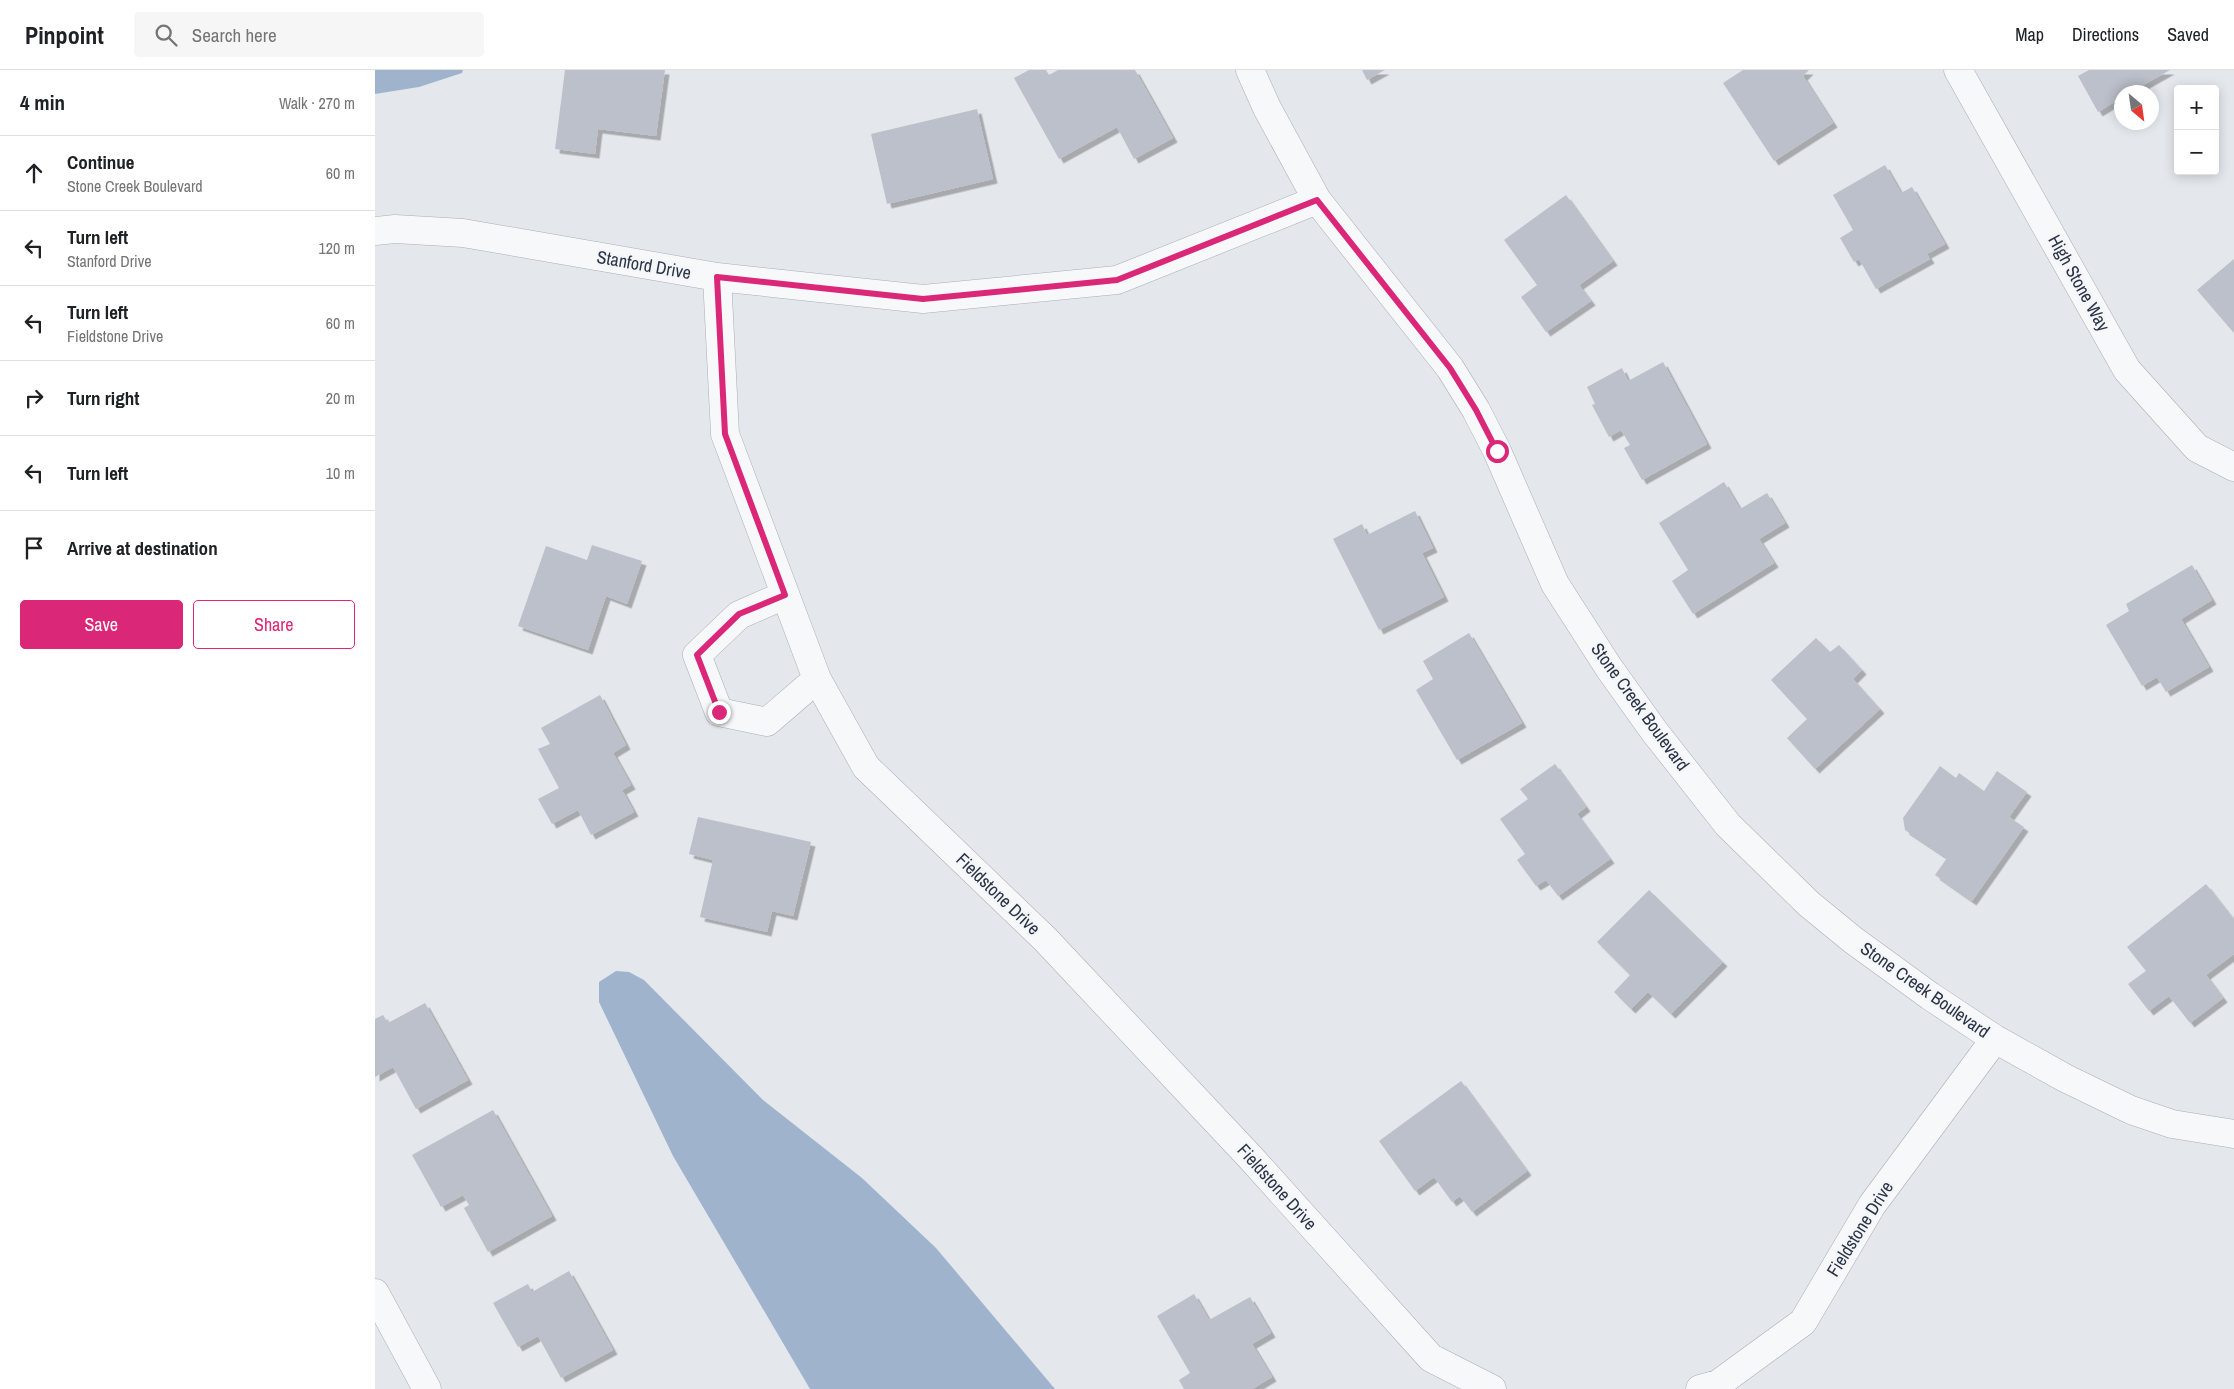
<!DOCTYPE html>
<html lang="en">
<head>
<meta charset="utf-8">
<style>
  :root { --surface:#fff; --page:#f6f6f6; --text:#202124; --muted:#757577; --line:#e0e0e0; --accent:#db2777 }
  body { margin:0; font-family:"Archivo Narrow",sans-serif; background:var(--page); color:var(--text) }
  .controls { position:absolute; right:15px; top:15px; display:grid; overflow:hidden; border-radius:5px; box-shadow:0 2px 12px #0003 }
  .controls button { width:45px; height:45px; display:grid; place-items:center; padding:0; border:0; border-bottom:1px solid var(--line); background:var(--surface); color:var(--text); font:25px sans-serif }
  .compass { position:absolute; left:1739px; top:15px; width:45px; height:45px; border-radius:50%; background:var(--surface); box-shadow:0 2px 12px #0003; rotate:151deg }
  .stop { position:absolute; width:15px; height:15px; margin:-11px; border:4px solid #db2777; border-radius:50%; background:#fff }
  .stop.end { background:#db2777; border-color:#fff; box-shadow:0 1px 5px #0008 }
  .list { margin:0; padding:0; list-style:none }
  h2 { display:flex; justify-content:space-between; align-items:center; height:65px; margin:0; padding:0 20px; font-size:21px }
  h2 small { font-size:16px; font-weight:400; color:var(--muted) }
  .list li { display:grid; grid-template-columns:32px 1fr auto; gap:15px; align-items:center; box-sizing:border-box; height:75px; padding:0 20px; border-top:1px solid var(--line) }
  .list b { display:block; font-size:19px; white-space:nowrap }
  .list p { margin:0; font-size:16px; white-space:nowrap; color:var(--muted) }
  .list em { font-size:16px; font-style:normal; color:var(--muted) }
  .actions { display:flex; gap:10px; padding:15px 20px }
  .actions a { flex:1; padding:11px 0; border:1px solid var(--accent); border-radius:5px; text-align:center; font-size:18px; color:var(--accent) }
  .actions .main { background:var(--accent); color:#fff }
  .icon { flex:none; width:28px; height:28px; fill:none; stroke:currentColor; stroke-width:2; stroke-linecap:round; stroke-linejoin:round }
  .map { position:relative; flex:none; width:1859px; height:1319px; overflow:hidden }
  header { display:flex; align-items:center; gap:30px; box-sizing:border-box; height:70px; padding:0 25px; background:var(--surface); border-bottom:1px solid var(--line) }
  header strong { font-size:24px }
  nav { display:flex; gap:28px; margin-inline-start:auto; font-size:18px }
  .search { width:350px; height:45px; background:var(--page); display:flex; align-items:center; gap:12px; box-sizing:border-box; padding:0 18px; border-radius:5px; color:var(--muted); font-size:19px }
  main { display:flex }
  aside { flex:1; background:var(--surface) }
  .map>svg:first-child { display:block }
  .water { fill:#9fb4cc }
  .building { fill:#bbc0ca; filter:url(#shadow) }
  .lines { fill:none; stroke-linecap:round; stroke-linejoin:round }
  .minor-casing { stroke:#a9aeb7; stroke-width:29 }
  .minor { stroke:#f7f8fa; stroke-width:28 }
  .route { stroke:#db2777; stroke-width:6 }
  .labels { text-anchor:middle; stroke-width:5; stroke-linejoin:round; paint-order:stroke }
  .street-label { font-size:18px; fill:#2b3445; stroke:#f4f6f9 }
</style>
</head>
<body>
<header>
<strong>Pinpoint</strong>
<div class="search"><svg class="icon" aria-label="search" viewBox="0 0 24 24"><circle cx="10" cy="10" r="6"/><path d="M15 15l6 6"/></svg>Search here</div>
<nav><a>Map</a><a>Directions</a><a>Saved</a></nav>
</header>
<main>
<aside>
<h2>4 min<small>Walk · 270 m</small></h2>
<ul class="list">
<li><svg class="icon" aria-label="ahead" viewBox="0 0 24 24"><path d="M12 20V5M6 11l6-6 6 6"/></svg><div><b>Continue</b><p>Stone Creek Boulevard</p></div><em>60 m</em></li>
<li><svg class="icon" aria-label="left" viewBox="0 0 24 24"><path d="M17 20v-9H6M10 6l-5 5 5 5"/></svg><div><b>Turn left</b><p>Stanford Drive</p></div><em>120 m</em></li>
<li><svg class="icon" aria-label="left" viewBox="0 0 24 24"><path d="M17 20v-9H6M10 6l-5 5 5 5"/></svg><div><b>Turn left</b><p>Fieldstone Drive</p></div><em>60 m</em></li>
<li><svg class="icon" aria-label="right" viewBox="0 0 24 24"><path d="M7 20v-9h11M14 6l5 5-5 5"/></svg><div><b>Turn right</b></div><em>20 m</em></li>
<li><svg class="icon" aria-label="left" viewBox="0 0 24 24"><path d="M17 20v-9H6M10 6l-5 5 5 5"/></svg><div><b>Turn left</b></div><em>10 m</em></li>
<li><svg class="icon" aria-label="arrive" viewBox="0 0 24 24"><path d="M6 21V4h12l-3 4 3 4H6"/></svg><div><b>Arrive at destination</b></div></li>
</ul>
<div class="actions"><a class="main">Save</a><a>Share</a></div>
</aside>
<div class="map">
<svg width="1859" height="1319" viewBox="0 0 1859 1319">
  <defs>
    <filter id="shadow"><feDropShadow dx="4.5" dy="4.5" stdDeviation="0" flood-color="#0004"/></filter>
  </defs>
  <rect width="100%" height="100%" fill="#e4e7ec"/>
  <path class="water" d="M 0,0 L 88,0 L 87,3 L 44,17 L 0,24 Z
    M 241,901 L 254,902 L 269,910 L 388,1030 L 487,1108 L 561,1178 L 680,1319 L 435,1319 L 298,1086 L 224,932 L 224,912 Z"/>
  <path class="building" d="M 190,0 L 290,0 L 281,66 L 223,59 L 220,84 L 180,79 Z
    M 654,0 L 671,0 L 674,5 L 683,0 L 760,0 L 798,68 L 759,89 L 742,57 L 684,89 L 639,8 Z
    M 987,0 L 1010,0 L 992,10 Z
    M 1368,0 L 1434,0 L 1428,6 L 1458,53 L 1399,91 L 1348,13 Z
    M 1714,0 L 1795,0 L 1756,22 L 1746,22 L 1746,28 L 1723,42 L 1703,6 Z
    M 602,39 L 618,109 L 512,134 L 496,64 Z
    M 1510,95 L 1526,123 L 1537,117 L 1570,174 L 1552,184 L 1555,189 L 1501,219 L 1484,189 L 1479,192 L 1465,168 L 1478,160 L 1458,125 Z
    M 1191,125 L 1238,191 L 1204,215 L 1216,231 L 1171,262 L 1146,227 L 1162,215 L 1129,170 Z
    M 1859,189 L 1859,263 L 1822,220 Z
    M 1288,292 L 1332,374 L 1267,410 L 1249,378 L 1255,375 L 1246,360 L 1234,367 L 1217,335 L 1220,334 L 1212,317 L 1247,298 L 1253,311 Z
    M 1349,412 L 1365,439 L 1392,423 L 1410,453 L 1384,469 L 1399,493 L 1318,544 L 1297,511 L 1313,500 L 1284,453 Z
    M 1040,441 L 1058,478 L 1047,483 L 1069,527 L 1004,560 L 958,469 L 987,454 L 992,465 Z
    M 217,475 L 267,491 L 252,534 L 231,526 L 213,580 L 143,556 L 171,476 L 212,490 Z
    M 1817,495 L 1837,530 L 1806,549 L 1834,597 L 1791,622 L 1782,607 L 1767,616 L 1731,555 L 1754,541 L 1751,534 Z
    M 1094,563 L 1147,653 L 1082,690 L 1041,620 L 1058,609 L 1048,591 Z
    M 1441,568 L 1455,582 L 1464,575 L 1487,600 L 1478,609 L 1505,639 L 1440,699 L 1412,668 L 1432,649 L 1396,610 Z
    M 225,625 L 251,675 L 238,683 L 256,715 L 247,720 L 259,742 L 216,765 L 203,740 L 177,754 L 163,729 L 184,718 L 163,679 L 175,674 L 166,658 Z
    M 1180,694 L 1211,737 L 1202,744 L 1235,789 L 1183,826 L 1171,810 L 1161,816 L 1142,790 L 1150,784 L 1125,749 L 1153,729 L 1145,719 Z
    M 1565,696 L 1581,708 L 1584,703 L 1609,721 L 1622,701 L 1652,722 L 1634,747 L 1649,757 L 1597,831 L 1560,805 L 1572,788 L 1530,760 L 1528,748 Z
    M 323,747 L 436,772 L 418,846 L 397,841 L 392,862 L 325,847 L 338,790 L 314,784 Z
    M 1831,814 L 1859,850 L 1859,884 L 1831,905 L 1848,928 L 1815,953 L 1794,926 L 1774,941 L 1753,914 L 1771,901 L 1752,877 Z
    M 1274,820 L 1348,892 L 1296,944 L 1273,922 L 1256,939 L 1239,922 L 1255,905 L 1222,872 Z
    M 50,933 L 93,1010 L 41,1039 L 18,997 L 0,1007 L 0,949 L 8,945 L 13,953 Z
    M 1086,1011 L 1152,1101 L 1097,1142 L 1085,1126 L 1077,1132 L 1059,1107 L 1040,1121 L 1004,1071 Z
    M 118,1040 L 177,1146 L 113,1182 L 89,1138 L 94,1135 L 88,1125 L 66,1137 L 37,1085 Z
    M 194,1201 L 238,1280 L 186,1308 L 163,1266 L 143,1277 L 118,1233 L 153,1214 L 157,1222 Z
    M 819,1224 L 834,1250 L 875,1227 L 896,1263 L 877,1274 L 897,1307 L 877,1319 L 809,1319 L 804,1310 L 815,1303 L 782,1246 Z"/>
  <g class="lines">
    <g class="minor-casing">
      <path id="minor" d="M 875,0 L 892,38 L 942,130 L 1075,298 L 1101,340 L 1122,381 L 1180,514 L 1234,598 L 1279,661 L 1353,755 L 1434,834 L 1478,870 L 1555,926 L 1620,969 L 1690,1008 L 1756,1040 L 1797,1054 L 1859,1064
        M 1583,0 L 1752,300 L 1822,378 L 1859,397
        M 0,161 L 20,159 L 88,163 L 342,207 L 548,229 L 742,210 L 942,130
        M 342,207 L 350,364 L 442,609 L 491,697 L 670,869 L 875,1087 L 1056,1288 L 1117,1319
        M 410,525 L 364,545 L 322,585 L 344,642 L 392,652 L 442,609
        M 0,1223 L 52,1319
        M 1325,1319 L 1343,1314 L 1428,1252 L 1497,1135 L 1620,969"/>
    </g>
    <use href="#minor" class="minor"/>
  </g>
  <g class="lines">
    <path class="route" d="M 344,642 L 322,585 L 364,544 L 410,525 L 350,364 L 342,207 L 548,229 L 742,210 L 942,130 L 1075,298 L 1101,340 L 1122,381"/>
  </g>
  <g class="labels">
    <g class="street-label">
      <text transform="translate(269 195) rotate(10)" y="6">Stanford Drive</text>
      <text transform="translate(1704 213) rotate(61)" y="6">High Stone Way</text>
      <text transform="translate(1265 637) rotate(54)" y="6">Stone Creek Boulevard</text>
      <text transform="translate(623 824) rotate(44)" y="6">Fieldstone Drive</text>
      <text transform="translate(1550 920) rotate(35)" y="6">Stone Creek Boulevard</text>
      <text transform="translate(902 1117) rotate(48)" y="6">Fieldstone Drive</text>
      <text transform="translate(1485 1159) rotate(-58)" y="6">Fieldstone Drive</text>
    </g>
  </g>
</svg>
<div class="controls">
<button>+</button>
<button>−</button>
</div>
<svg class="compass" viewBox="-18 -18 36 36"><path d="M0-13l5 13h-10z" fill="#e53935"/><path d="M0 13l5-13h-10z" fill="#757577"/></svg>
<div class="stop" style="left:1122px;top:381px"></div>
<div class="stop end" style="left:344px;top:642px"></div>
</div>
</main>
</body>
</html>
